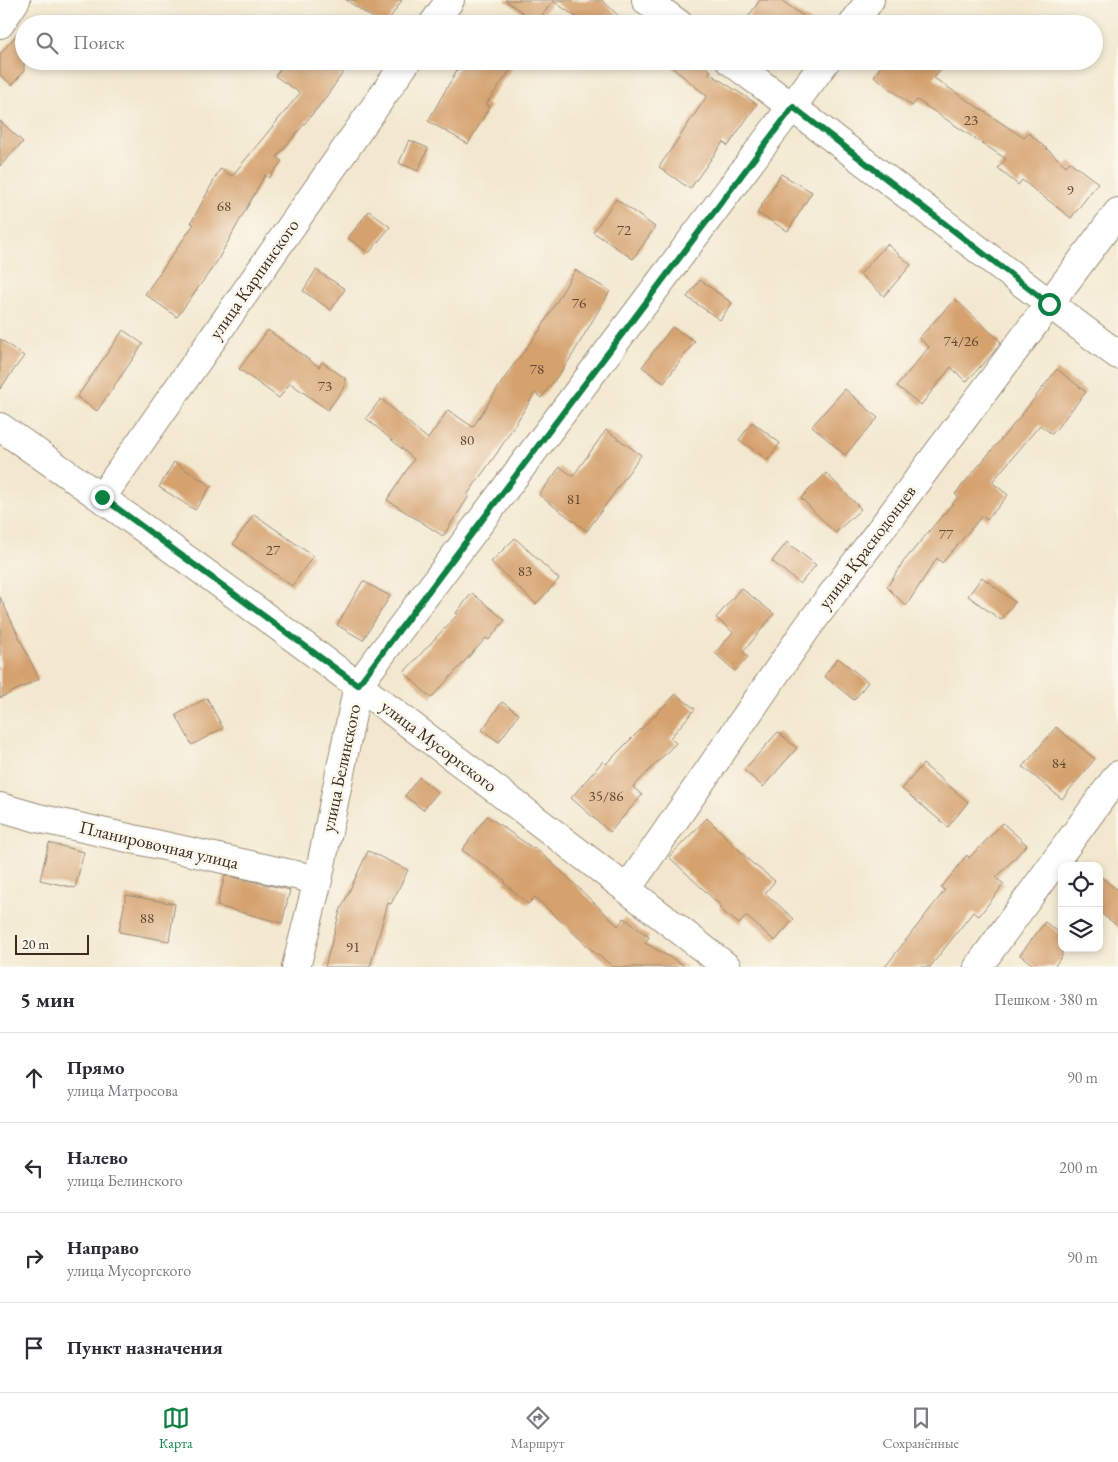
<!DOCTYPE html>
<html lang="ru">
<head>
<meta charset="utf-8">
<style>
  :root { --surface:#fff; --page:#f7f7f7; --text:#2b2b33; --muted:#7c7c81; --line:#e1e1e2; --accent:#0b8043 }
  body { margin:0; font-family:"EB Garamond",serif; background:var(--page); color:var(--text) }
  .controls { position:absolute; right:15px; bottom:15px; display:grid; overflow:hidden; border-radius:10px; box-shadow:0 2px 8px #0003 }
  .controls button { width:45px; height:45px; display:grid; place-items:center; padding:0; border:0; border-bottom:1px solid var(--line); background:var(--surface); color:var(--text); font:25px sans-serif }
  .scale { position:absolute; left:15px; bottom:12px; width:74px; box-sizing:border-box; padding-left:5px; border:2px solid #3b2a1e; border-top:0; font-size:14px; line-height:18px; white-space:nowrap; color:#3b2a1e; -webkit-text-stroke:4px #fbf7ec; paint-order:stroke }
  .stop { position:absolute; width:15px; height:15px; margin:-11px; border:4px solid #0b8043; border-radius:50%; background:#fff }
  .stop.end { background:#0b8043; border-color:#fff; box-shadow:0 1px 5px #0008 }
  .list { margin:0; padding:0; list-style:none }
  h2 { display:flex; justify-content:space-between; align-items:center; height:65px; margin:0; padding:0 20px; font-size:21px }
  h2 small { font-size:16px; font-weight:400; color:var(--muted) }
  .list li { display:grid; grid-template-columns:32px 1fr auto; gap:15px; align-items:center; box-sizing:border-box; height:90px; padding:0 20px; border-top:1px solid var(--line) }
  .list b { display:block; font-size:19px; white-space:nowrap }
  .list p { margin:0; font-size:16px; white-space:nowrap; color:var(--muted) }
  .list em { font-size:16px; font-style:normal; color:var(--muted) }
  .icon { flex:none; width:28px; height:28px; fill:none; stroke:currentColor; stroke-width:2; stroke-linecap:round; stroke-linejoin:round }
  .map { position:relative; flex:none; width:1118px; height:967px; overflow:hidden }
  .search { position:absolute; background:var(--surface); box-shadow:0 2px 8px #0003; left:15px; right:15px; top:15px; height:55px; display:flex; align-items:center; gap:12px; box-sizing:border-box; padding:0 18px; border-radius:28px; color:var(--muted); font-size:19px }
  .sheet { height:425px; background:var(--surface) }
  nav { display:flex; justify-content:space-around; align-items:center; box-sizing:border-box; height:70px; border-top:1px solid var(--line); background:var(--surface); font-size:14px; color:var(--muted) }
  nav a { display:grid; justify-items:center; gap:2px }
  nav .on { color:var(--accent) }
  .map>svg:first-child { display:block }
  .building { fill:#d5a26e }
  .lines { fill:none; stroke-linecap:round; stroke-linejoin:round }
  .minor-casing { stroke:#978976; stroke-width:30 }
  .minor { stroke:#fff; stroke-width:28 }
  .route { stroke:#0b8043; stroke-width:6 }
  .labels { text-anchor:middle; stroke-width:5; stroke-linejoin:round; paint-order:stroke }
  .number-label { font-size:15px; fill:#624832 }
  .street-label { font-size:18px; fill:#3b2a1e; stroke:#fbf7ec }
</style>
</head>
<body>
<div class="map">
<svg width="1118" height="967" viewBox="0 0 1118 967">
  <rect width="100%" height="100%" fill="#fbf7ec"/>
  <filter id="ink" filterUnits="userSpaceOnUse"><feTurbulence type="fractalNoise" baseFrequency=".02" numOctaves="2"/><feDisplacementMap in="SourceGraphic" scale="10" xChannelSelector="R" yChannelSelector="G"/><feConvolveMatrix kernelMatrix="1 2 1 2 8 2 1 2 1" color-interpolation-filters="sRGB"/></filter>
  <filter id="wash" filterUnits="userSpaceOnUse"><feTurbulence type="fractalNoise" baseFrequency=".0096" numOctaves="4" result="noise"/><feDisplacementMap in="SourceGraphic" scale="20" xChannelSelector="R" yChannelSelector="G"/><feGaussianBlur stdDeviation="1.12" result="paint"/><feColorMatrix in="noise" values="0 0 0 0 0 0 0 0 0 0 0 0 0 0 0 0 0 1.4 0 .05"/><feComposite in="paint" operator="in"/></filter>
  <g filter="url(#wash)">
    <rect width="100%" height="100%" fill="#f3e8cf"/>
    <g id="blocks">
      <path class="building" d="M 346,0 L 402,0 L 386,24 L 382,24 Z
        M 505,0 L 602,0 L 627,24 L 586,24 L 553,1 L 536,23 Z
        M 760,0 L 781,0 L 814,24 L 743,24 Z
        M 24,26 L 24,71 L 12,85 L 0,75 L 0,54 Z
        M 286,61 L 351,61 L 324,100 L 277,157 L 282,161 L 269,178 L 265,175 L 216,263 L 177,317 L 145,294 L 194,224 L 191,223 L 220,169 L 232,176 L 300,93 L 275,76 Z
        M 462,61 L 517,61 L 486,104 L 490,106 L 468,144 L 428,121 Z
        M 664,61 L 699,61 L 711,71 L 709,73 L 757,104 L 728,146 L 723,142 L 690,189 L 659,167 L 707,96 Z
        M 885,61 L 947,61 L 934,78 L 1024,138 L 1029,133 L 1066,166 L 1070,162 L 1098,183 L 1071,218 L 1022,180 L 1018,185 L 998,168 L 1006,159 L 917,100 L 912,106 L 874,76 Z
        M 0,121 L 23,142 L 0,166 Z
        M 409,140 L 428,148 L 418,171 L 399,163 Z
        M 781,174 L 812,192 L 788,231 L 757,213 Z
        M 616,199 L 655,227 L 633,259 L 593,232 Z
        M 369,211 L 390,227 L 369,253 L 348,238 Z
        M 887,244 L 911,265 L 884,296 L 860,274 Z
        M 316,270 L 345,289 L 331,310 L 303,291 Z
        M 575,270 L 610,291 L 570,359 L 541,398 L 535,393 L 497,453 L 467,495 L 469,496 L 443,536 L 387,500 L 414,459 L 366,418 L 381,399 L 428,439 L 448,410 L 473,427 L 509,371 L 540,330 Z
        M 700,280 L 732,303 L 720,320 L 687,297 Z
        M 955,299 L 1001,342 L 993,353 L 966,382 L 951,367 L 921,405 L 897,386 L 929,347 L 919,338 Z
        M 672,327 L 695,341 L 664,383 L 642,367 Z
        M 123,330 L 143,344 L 97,411 L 77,397 Z
        M 268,330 L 319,367 L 322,362 L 345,378 L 345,386 L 328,410 L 290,383 L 279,398 L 239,369 Z
        M 0,339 L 24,356 L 0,389 Z
        M 1057,369 L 1086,392 L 1052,434 L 1040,425 L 992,482 L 1008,495 L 987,520 L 982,516 L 942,563 L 937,558 L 906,606 L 887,587 L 904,561 L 958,497 L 955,494 L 1024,412 Z
        M 845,389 L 878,418 L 845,455 L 812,426 Z
        M 752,422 L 780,443 L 768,460 L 739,440 Z
        M 606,430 L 641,455 L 587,531 L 539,495 L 560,467 L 573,476 Z
        M 174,462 L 211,486 L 195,510 L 159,487 Z
        M 826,473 L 861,509 L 835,533 L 801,498 Z
        M 254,514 L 313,556 L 292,586 L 233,544 Z
        M 515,538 L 559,579 L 536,604 L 491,562 Z
        M 787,542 L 816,565 L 800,584 L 772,561 Z
        M 982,577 L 1015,602 L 1001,620 L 968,596 Z
        M 363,581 L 390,596 L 363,640 L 337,625 Z
        M 741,588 L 774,614 L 743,652 L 748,657 L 735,671 L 715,653 L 733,632 L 716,618 Z
        M 472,593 L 505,620 L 489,640 L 486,638 L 431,698 L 404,672 L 458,614 L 456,613 Z
        M 0,597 L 39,679 L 0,698 Z
        M 838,658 L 868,682 L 854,700 L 824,676 Z
        M 676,694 L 695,709 L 670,738 L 676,743 L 633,787 L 642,795 L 610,832 L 571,798 L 603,761 L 606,764 Z
        M 207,698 L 223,728 L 192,745 L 176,715 Z
        M 502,702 L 519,714 L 499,742 L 482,730 Z
        M 1056,727 L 1095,759 L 1062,799 L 1023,767 Z
        M 778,732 L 797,748 L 763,787 L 744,770 Z
        M 923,764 L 968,802 L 948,827 L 902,789 Z
        M 419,777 L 438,792 L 423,810 L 405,796 Z
        M 487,816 L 534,849 L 535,848 L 559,869 L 618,926 L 624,918 L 649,937 L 645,943 L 687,967 L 614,967 L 595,953 L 535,897 L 528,904 L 504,883 L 506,881 L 462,850 Z
        M 707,818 L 752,863 L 775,881 L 765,893 L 794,919 L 775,941 L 746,916 L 739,924 L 719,908 L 721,906 L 669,857 Z
        M 1003,823 L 1027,845 L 996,878 L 1004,884 L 979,916 L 973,912 L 930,967 L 885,967 L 945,890 L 941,888 L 967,855 L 969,858 Z
        M 49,843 L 84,852 L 75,888 L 40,880 Z
        M 368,851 L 408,870 L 391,904 L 388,903 L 370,967 L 325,967 L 340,911 Z
        M 225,875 L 290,890 L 282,923 L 217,906 Z
        M 1099,876 L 1118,890 L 1118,926 L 1099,912 Z
        M 126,895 L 175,904 L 169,941 L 119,932 Z
        M 1045,922 L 1062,935 L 1062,956 L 1054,967 L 1036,967 L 1020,955 Z"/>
    </g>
  </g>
  <g filter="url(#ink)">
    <use href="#blocks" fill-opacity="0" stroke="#978976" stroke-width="1"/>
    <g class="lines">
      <g class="minor-casing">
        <path id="minor" d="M 646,0 L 679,24
          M 0,24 L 16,0
          M 433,24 L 450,0
          M 853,24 L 870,0
          M 730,61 C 861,157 988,259 1118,355
          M 0,427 C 152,532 301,642 449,754 C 542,824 635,895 727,967
          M 102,497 L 407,61
          M 0,807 L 38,818 L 318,880
          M 627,889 L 807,628 L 1118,212
          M 296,967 L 318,880 L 358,685 L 826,61
          M 978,967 L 1118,775"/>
      </g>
      <use href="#minor" class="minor"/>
    </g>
  </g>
  <g class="lines" filter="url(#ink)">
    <path class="route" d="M 102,497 L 358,685 L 793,107 L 1049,304"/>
  </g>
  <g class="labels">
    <g class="number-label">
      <text x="971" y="125">23</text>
      <text x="1070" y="195">9</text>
      <text x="224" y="211">68</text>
      <text x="624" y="235">72</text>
      <text x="579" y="308">76</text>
      <text x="961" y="346">74/26</text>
      <text x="537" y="374">78</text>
      <text x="325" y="391">73</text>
      <text x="467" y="445">80</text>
      <text x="574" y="504">81</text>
      <text x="946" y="539">77</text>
      <text x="273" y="555">27</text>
      <text x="525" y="576">83</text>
      <text x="1059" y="768">84</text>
      <text x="606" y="801">35/86</text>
      <text x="147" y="923">88</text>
      <text x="353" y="952">91</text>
    </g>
    <g class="street-label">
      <text transform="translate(254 279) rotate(-55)" y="6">улица Карпинского</text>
      <text transform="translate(867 547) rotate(-53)" y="6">улица Краснодонцев</text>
      <text transform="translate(439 746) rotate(37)" y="6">улица Мусоргского</text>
      <text transform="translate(341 768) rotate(-78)" y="6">улица Белинского</text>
      <text transform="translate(159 845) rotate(13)" y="6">Планировочная улица</text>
    </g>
  </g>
</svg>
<div class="controls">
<button><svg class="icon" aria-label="locate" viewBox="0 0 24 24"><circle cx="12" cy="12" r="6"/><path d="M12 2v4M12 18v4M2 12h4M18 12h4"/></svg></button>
<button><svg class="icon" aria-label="layers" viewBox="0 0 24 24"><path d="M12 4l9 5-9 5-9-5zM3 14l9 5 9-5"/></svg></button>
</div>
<div class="scale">20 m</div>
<div class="stop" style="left:1049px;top:304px"></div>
<div class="stop end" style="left:102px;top:497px"></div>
<div class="search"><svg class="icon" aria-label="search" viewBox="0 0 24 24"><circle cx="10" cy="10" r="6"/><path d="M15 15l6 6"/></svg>Поиск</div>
</div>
<section class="sheet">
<h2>5 мин<small>Пешком · 380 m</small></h2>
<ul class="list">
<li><svg class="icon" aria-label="ahead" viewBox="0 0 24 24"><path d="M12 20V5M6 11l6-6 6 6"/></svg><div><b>Прямо</b><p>улица Матросова</p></div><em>90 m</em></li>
<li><svg class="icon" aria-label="left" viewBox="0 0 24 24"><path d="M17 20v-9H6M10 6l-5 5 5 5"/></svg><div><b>Налево</b><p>улица Белинского</p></div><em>200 m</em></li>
<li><svg class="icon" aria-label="right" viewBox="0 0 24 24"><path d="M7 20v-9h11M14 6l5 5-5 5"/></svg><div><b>Направо</b><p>улица Мусоргского</p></div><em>90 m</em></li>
<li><svg class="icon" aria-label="arrive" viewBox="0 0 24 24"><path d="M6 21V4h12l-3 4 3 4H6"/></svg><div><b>Пункт назначения</b></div></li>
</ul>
</section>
<nav>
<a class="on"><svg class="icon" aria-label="map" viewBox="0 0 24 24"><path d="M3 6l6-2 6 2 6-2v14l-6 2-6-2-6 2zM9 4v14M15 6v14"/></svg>Карта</a>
<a><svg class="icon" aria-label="directions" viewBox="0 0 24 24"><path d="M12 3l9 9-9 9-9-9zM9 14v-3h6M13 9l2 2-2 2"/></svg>Маршрут</a>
<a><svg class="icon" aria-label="saved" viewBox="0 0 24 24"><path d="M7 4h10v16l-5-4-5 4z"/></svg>Сохранённые</a>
</nav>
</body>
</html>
